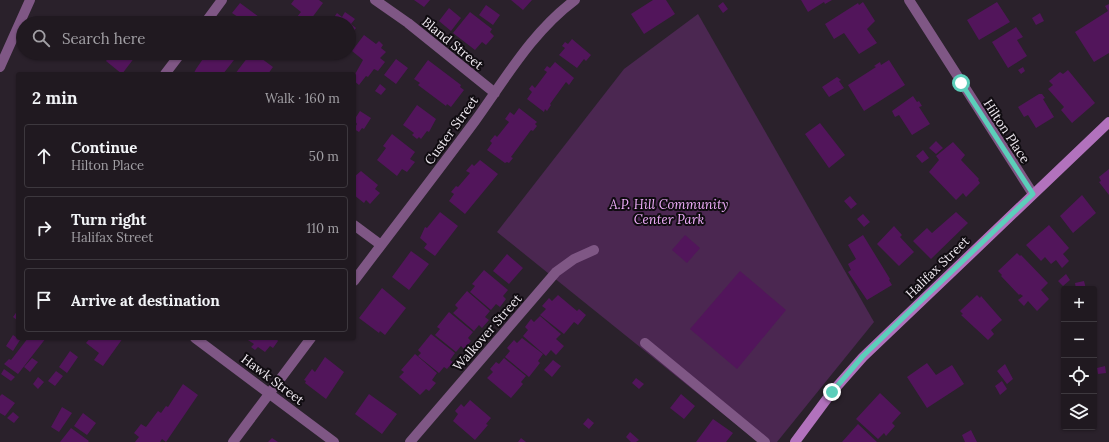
<!DOCTYPE html>
<html lang="en">
<head>
<meta charset="utf-8">
<style>
  :root { --surface:#201920; --page:#282229; --text:#f1f3f6; --muted:#a2a0a5; --line:#3d383e }
  body { margin:0; font-family:Lora,serif; background:var(--page); color:var(--text) }
  .controls { position:absolute; right:12px; bottom:12px; display:grid; overflow:hidden; border-radius:4px; box-shadow:0 1px 3px #0004 }
  .controls button { width:36px; height:36px; display:grid; place-items:center; padding:0; border:0; border-bottom:1px solid var(--line); background:var(--surface); color:var(--text); font:20px sans-serif }
  .stop { position:absolute; width:12px; height:12px; margin:-9px; border:3px solid #5cceba; border-radius:50%; background:#fff }
  .stop.end { background:#5cceba; border-color:#fff; box-shadow:0 1px 4px #0008 }
  .list { margin:0; padding:0; list-style:none }
  h2 { display:flex; justify-content:space-between; align-items:center; height:52px; margin:0; padding:0 16px; font-size:17px }
  h2 small { font-size:13px; font-weight:400; color:var(--muted) }
  .list li { display:grid; grid-template-columns:26px 1fr auto; gap:12px; align-items:center; box-sizing:border-box; height:64px; margin:0 8px 8px; padding:0 8px; border:1px solid var(--line); border-radius:4px }
  .list b { display:block; font-size:15px; white-space:nowrap }
  .list p { margin:0; font-size:13px; white-space:nowrap; color:var(--muted) }
  .list em { font-size:13px; font-style:normal; color:var(--muted) }
  .icon { flex:none; width:22px; height:22px; fill:none; stroke:currentColor; stroke-width:2; stroke-linecap:round; stroke-linejoin:round }
  .map { position:relative; flex:none; width:1109px; height:442px; overflow:hidden }
  .search { position:absolute; background:var(--surface); box-shadow:0 1px 3px #0004; left:16px; top:16px; width:340px; height:44px; display:flex; align-items:center; gap:10px; box-sizing:border-box; padding:0 14px; border-radius:22px; color:var(--muted); font-size:15px }
  .panel { position:absolute; background:var(--surface); box-shadow:0 1px 3px #0004; left:16px; top:72px; width:340px; height:268px; border-radius:4px }
  .map>svg:first-child { display:block }
  .green { fill:#4b2751 }
  .building { fill:#52155b }
  .lines { fill:none; stroke-linecap:round; stroke-linejoin:round }
  .service { stroke:#7f5785; stroke-width:10 }
  .minor { stroke:#7f5785; stroke-width:10 }
  .tertiary { stroke:#7f5785; stroke-width:10 }
  .secondary { stroke:#b272bd; stroke-width:10 }
  .route { stroke:#5cceba; stroke-width:5 }
  .labels { text-anchor:middle; stroke-width:4; stroke-linejoin:round; paint-order:stroke }
  .street-label { font-size:13px; fill:#eee8ef; stroke:#100c11 }
  .park-label { font-size:13px; font-style:italic; fill:#f0aefb; stroke:#100c11 }
</style>
</head>
<body>
<div class="map">
<svg width="1109" height="442" viewBox="0 0 1109 442">
  <rect width="100%" height="100%" fill="#2a212b"/>
  <path class="green" d="M 698,14 L 874,322 L 777,442 L 758,442 L 497,232 L 624,69 Z"/>
  <path class="building" d="M 294,0 L 319,0 L 323,3 L 308,23 L 302,23 L 296,18 L 301,12 L 291,4 Z
    M 414,0 L 430,0 L 424,7 Z
    M 511,0 L 532,0 L 523,10 Z
    M 653,0 L 666,0 L 675,14 L 644,34 L 631,14 Z
    M 801,0 L 832,0 L 825,4 L 824,2 L 808,12 Z
    M 723,2 L 728,9 L 723,13 L 718,6 Z
    M 863,2 L 875,21 L 867,29 L 877,43 L 859,54 L 844,33 L 834,39 L 825,24 L 858,3 L 859,5 Z
    M 997,2 L 1010,22 L 979,40 L 967,20 Z
    M 240,3 L 267,23 L 247,23 L 232,13 Z
    M 1109,4 L 1109,53 L 1094,62 L 1075,32 L 1108,11 L 1105,6 Z
    M 486,5 L 500,15 L 493,25 L 479,15 Z
    M 449,8 L 461,18 L 451,31 L 439,21 Z
    M 345,12 L 355,19 L 351,24 L 356,28 L 349,37 L 349,23 L 330,23 L 337,13 L 342,17 Z
    M 470,12 L 492,29 L 490,32 L 494,36 L 486,45 L 482,42 L 475,50 L 453,33 Z
    M 1040,13 L 1044,21 L 1036,25 L 1032,18 Z
    M 1016,27 L 1023,37 L 1017,40 L 1027,56 L 1008,68 L 992,42 Z
    M 364,35 L 376,44 L 379,41 L 383,45 L 381,48 L 386,52 L 380,58 L 385,62 L 378,71 L 374,69 L 368,77 L 366,76 L 359,85 L 354,81 L 354,76 L 363,60 L 352,51 Z
    M 572,39 L 591,55 L 586,61 L 584,59 L 577,68 L 559,55 L 565,48 L 562,46 L 565,42 L 568,44 Z
    M 112,53 L 138,53 L 122,74 L 106,61 Z
    M 207,53 L 224,53 L 234,60 L 223,74 L 195,74 L 194,73 L 196,69 Z
    M 251,53 L 254,53 L 273,67 L 268,74 L 235,74 Z
    M 396,59 L 408,68 L 396,84 L 384,75 Z
    M 428,60 L 461,85 L 460,87 L 464,90 L 451,107 L 447,104 L 446,106 L 418,85 L 420,83 L 414,79 Z
    M 889,60 L 905,85 L 864,111 L 848,85 L 876,67 L 874,66 L 880,62 L 881,65 Z
    M 555,62 L 574,78 L 569,85 L 566,82 L 550,104 L 551,105 L 547,111 L 545,109 L 544,112 L 527,99 L 532,92 L 529,89 L 532,85 L 535,88 L 547,72 L 544,70 L 547,66 L 550,68 Z
    M 1023,67 L 1025,71 L 1021,74 L 1018,70 Z
    M 1068,70 L 1095,103 L 1072,123 L 1061,110 L 1064,107 L 1048,89 L 1053,85 L 1049,81 L 1060,72 L 1063,74 Z
    M 837,77 L 841,80 L 839,81 L 844,88 L 829,97 L 822,87 Z
    M 380,84 L 386,89 L 381,95 L 375,91 Z
    M 1039,94 L 1042,94 L 1045,98 L 1043,99 L 1054,117 L 1036,128 L 1028,115 L 1024,117 L 1018,107 Z
    M 913,96 L 917,102 L 919,101 L 922,106 L 919,107 L 930,124 L 912,135 L 899,115 L 895,117 L 892,111 Z
    M 417,105 L 436,119 L 429,132 L 427,131 L 421,139 L 419,137 L 417,139 L 412,135 L 414,133 L 403,125 Z
    M 519,108 L 537,122 L 535,124 L 537,126 L 533,131 L 531,130 L 511,157 L 513,158 L 509,163 L 507,162 L 505,163 L 487,150 L 492,143 L 490,141 L 495,135 L 497,137 L 509,122 L 505,119 L 510,112 L 514,115 Z
    M 360,111 L 371,118 L 364,129 L 362,128 L 359,132 L 354,129 L 357,124 L 354,120 Z
    M 820,123 L 845,155 L 829,168 L 805,134 Z
    M 392,134 L 415,152 L 410,159 L 415,162 L 407,172 L 402,169 L 397,176 L 377,160 L 386,148 L 383,146 Z
    M 936,141 L 943,148 L 936,154 L 929,148 Z
    M 953,142 L 965,155 L 961,160 L 979,179 L 978,180 L 980,183 L 966,197 L 963,193 L 956,200 L 929,172 L 939,160 L 936,156 Z
    M 923,150 L 929,158 L 922,163 L 916,156 Z
    M 480,160 L 498,174 L 465,214 L 449,201 L 454,194 L 451,192 L 456,186 L 458,187 L 470,173 L 466,171 L 472,164 L 474,166 Z
    M 1109,169 L 1109,195 L 1099,182 L 1101,181 L 1099,177 Z
    M 361,171 L 378,185 L 375,189 L 380,193 L 370,204 L 366,200 L 364,203 L 354,195 L 354,177 Z
    M 1082,195 L 1096,213 L 1073,233 L 1060,216 Z
    M 850,196 L 857,204 L 851,209 L 844,201 Z
    M 440,212 L 458,226 L 435,256 L 424,248 L 427,244 L 420,238 L 425,227 L 427,228 Z
    M 956,212 L 968,223 L 931,259 L 913,241 L 927,228 L 932,233 Z
    M 863,214 L 870,222 L 864,227 L 857,219 Z
    M 1049,225 L 1069,248 L 1063,254 L 1069,261 L 1062,268 L 1056,260 L 1051,264 L 1045,257 L 1041,261 L 1026,245 Z
    M 894,226 L 902,235 L 900,237 L 914,252 L 899,266 L 877,244 Z
    M 685,235 L 700,248 L 687,263 L 672,250 Z
    M 863,235 L 890,279 L 889,280 L 892,285 L 867,300 L 848,272 L 851,270 L 848,264 L 856,259 L 848,245 Z
    M 411,251 L 429,264 L 409,290 L 392,277 Z
    M 1017,253 L 1020,256 L 1021,255 L 1048,283 L 1041,290 L 1049,299 L 1037,311 L 1028,301 L 1024,306 L 1018,300 L 1023,296 L 1020,294 L 1019,295 L 1001,276 L 1002,275 L 998,271 Z
    M 507,254 L 523,268 L 509,284 L 493,271 Z
    M 484,270 L 508,290 L 503,296 L 506,299 L 500,307 L 496,304 L 491,310 L 470,292 L 475,286 L 472,284 Z
    M 740,271 L 786,310 L 737,369 L 690,329 Z
    M 1066,274 L 1070,280 L 1063,286 L 1058,281 Z
    M 1084,281 L 1086,289 L 1076,289 L 1075,283 Z
    M 382,288 L 406,308 L 385,335 L 380,331 L 379,333 L 359,318 Z
    M 467,291 L 490,311 L 485,317 L 489,320 L 482,328 L 479,325 L 474,331 L 453,313 L 458,308 L 455,305 Z
    M 558,295 L 577,311 L 579,309 L 586,315 L 578,325 L 574,322 L 564,334 L 540,315 L 546,309 L 542,306 L 549,298 L 552,301 Z
    M 977,295 L 980,298 L 981,296 L 1002,320 L 991,330 L 994,334 L 988,340 L 961,315 L 963,314 L 960,311 Z
    M 18,310 L 18,321 L 13,317 Z
    M 449,312 L 473,332 L 468,338 L 471,341 L 464,349 L 461,346 L 456,352 L 435,335 L 440,329 L 437,327 Z
    M 540,316 L 561,334 L 556,339 L 564,346 L 556,355 L 551,350 L 546,356 L 523,336 L 528,330 L 525,327 L 531,319 L 534,322 Z
    M 431,334 L 455,353 L 450,360 L 453,362 L 447,369 L 444,367 L 439,373 L 418,356 L 421,353 L 418,350 Z
    M 13,335 L 20,340 L 13,351 L 6,346 Z
    M 28,338 L 46,338 L 18,374 L 4,364 L 9,359 L 11,360 Z
    M 90,338 L 123,338 L 103,366 L 94,360 L 99,353 L 86,343 Z
    M 245,338 L 276,338 L 278,341 L 273,348 L 270,346 L 265,352 L 258,347 L 255,350 L 251,347 L 254,344 Z
    M 522,338 L 543,354 L 538,361 L 540,363 L 529,377 L 505,357 L 510,351 L 507,348 L 514,340 L 517,343 Z
    M 70,351 L 78,357 L 67,373 L 59,367 Z
    M 415,354 L 437,373 L 432,380 L 436,383 L 429,391 L 426,389 L 420,395 L 399,377 L 404,372 L 401,370 Z
    M 325,357 L 344,372 L 326,399 L 305,383 L 306,381 L 304,380 L 312,369 L 315,372 Z
    M 32,358 L 38,362 L 30,372 L 24,367 Z
    M 504,358 L 526,376 L 521,382 L 523,384 L 511,398 L 487,378 L 493,372 L 490,369 L 496,362 L 499,364 Z
    M 553,360 L 561,366 L 552,377 L 544,370 Z
    M 927,363 L 936,375 L 952,365 L 964,384 L 927,408 L 907,377 Z
    M 1005,364 L 1013,379 L 1007,384 L 997,371 Z
    M 1105,366 L 1106,373 L 1098,374 L 1097,368 Z
    M 4,369 L 15,377 L 11,381 L 1,374 Z
    M 56,371 L 63,376 L 55,386 L 48,381 Z
    M 38,377 L 44,382 L 38,389 L 33,384 Z
    M 636,378 L 644,384 L 639,389 L 632,383 Z
    M 1002,381 L 1007,389 L 1000,395 L 995,386 Z
    M 183,384 L 198,395 L 166,442 L 162,439 L 160,442 L 135,442 L 139,437 L 134,433 L 141,424 L 146,427 L 158,411 L 161,413 L 166,406 L 168,407 Z
    M 880,393 L 901,413 L 892,423 L 895,426 L 886,436 L 884,433 L 878,439 L 856,419 Z
    M 2,394 L 15,403 L 5,416 L 0,413 L 0,396 Z
    M 369,394 L 397,414 L 382,434 L 355,414 Z
    M 681,394 L 695,406 L 684,419 L 670,408 Z
    M 470,400 L 491,418 L 486,424 L 488,425 L 475,440 L 453,421 L 458,414 L 455,411 L 461,404 L 464,407 Z
    M 62,407 L 72,413 L 59,432 L 51,427 Z
    M 13,412 L 19,417 L 14,423 L 7,418 Z
    M 83,413 L 96,423 L 87,435 L 74,426 Z
    M 588,418 L 594,423 L 589,429 L 583,424 Z
    M 713,419 L 733,433 L 726,442 L 696,442 Z
    M 858,424 L 877,442 L 842,442 Z
    M 71,428 L 89,441 L 88,442 L 60,442 Z
    M 971,430 L 977,442 L 965,442 L 962,435 Z
    M 630,432 L 639,440 L 636,442 L 631,442 L 626,437 Z
    M 272,438 L 278,442 L 268,442 Z
    M 521,438 L 526,442 L 518,442 Z"/>
  <g class="lines">
    <path class="service" d="M 645,343 L 765,442"/>
    <path class="minor" d="M 375,0 L 408,23 L 495,93
      M 909,0 L 1033,194
      M 205,23 L 222,0
      M 165,74 L 181,53
      M 354,225 L 381,245
      M 354,281 C 394,228 435,175 475,121 C 506,78 532,32 575,0
      M 195,338 L 334,442
      M 233,442 L 311,338
      M 410,442 L 556,272 L 574,259 L 594,250"/>
    <path class="tertiary" d="M 0,67 L 30,0"/>
    <path class="secondary" d="M 795,442 L 832,392 L 863,357 L 1109,122"/>
  </g>
  <g class="lines">
    <path class="route" d="M 832,392 L 863,356 L 1033,194 L 961,83"/>
  </g>
  <g class="labels">
    <g class="street-label">
      <text transform="translate(453 43) rotate(39)" y="5">Bland Street</text>
      <text transform="translate(451 130) rotate(-54)" y="5">Custer Street</text>
      <text transform="translate(1007 131) rotate(57)" y="5">Hilton Place</text>
      <text transform="translate(937 267) rotate(-44)" y="5">Halifax Street</text>
      <text transform="translate(487 332) rotate(-49)" y="5">Walkover Street</text>
      <text transform="translate(273 379) rotate(37)" y="5">Hawk Street</text>
    </g>
    <g class="park-label">
      <text x="669" y="209">A.P. Hill Community<tspan x="669" dy="15">Center Park</tspan></text>
    </g>
  </g>
</svg>
<div class="controls">
<button>+</button>
<button>−</button>
<button><svg class="icon" aria-label="locate" viewBox="0 0 24 24"><circle cx="12" cy="12" r="6"/><path d="M12 2v4M12 18v4M2 12h4M18 12h4"/></svg></button>
<button><svg class="icon" aria-label="layers" viewBox="0 0 24 24"><path d="M12 4l9 5-9 5-9-5zM3 14l9 5 9-5"/></svg></button>
</div>
<div class="stop" style="left:961px;top:83px"></div>
<div class="stop end" style="left:832px;top:392px"></div>
<div class="search"><svg class="icon" aria-label="search" viewBox="0 0 24 24"><circle cx="10" cy="10" r="6"/><path d="M15 15l6 6"/></svg>Search here</div>
<section class="panel">
<h2>2 min<small>Walk · 160 m</small></h2>
<ul class="list">
<li><svg class="icon" aria-label="ahead" viewBox="0 0 24 24"><path d="M12 20V5M6 11l6-6 6 6"/></svg><div><b>Continue</b><p>Hilton Place</p></div><em>50 m</em></li>
<li><svg class="icon" aria-label="right" viewBox="0 0 24 24"><path d="M7 20v-9h11M14 6l5 5-5 5"/></svg><div><b>Turn right</b><p>Halifax Street</p></div><em>110 m</em></li>
<li><svg class="icon" aria-label="arrive" viewBox="0 0 24 24"><path d="M6 21V4h12l-3 4 3 4H6"/></svg><div><b>Arrive at destination</b></div></li>
</ul>
</section>
</div>
</body>
</html>
